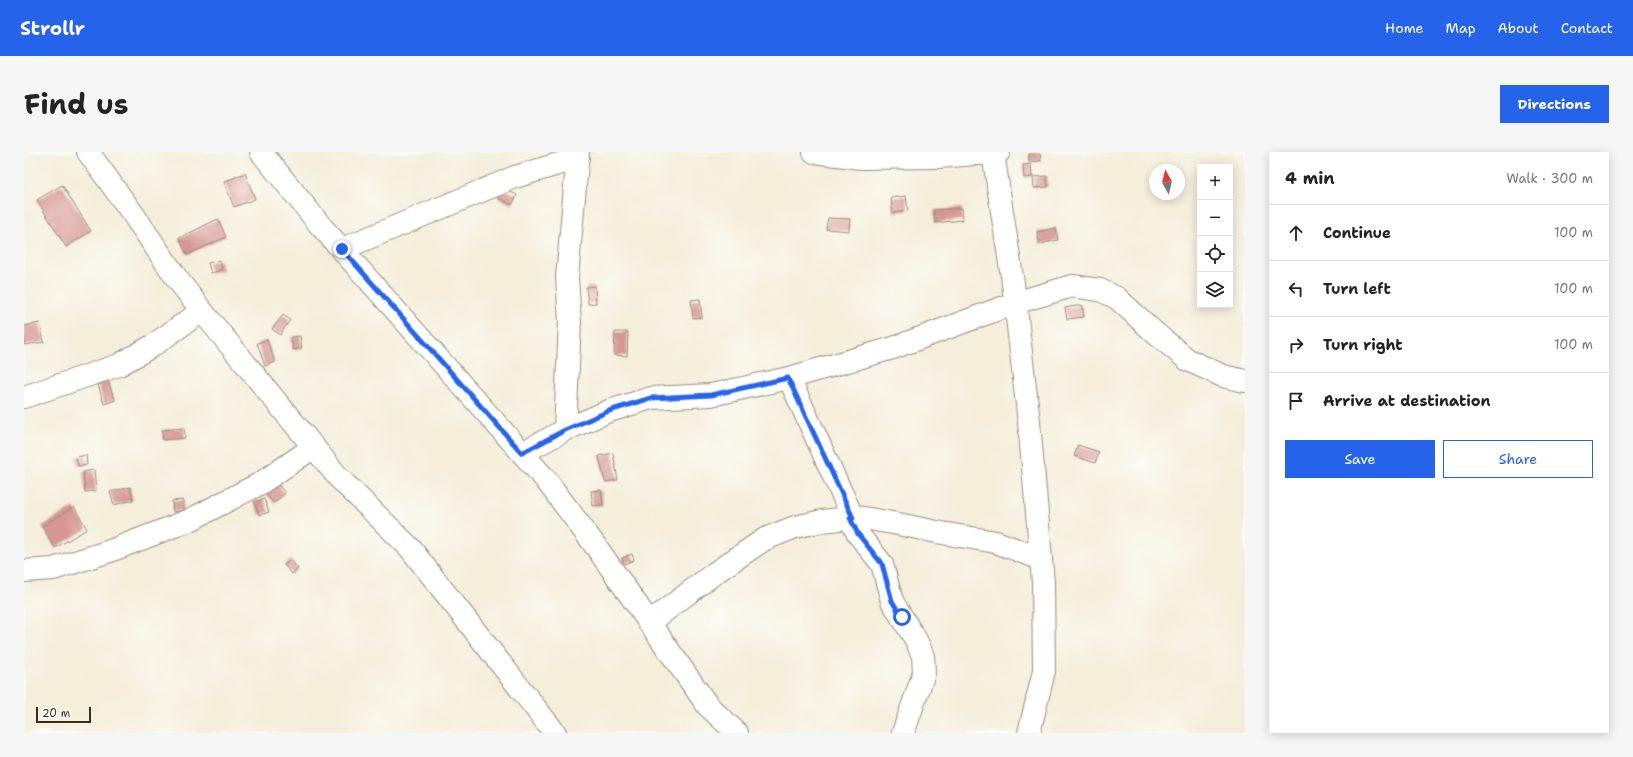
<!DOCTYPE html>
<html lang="en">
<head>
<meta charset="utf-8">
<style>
  :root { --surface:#fff; --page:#f6f6f6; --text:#222; --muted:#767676; --line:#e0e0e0; --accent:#2563eb }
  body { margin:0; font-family:"Shantell Sans",sans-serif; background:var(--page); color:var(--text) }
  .controls { position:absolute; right:12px; top:12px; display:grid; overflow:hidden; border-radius:0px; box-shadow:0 2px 10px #0003 }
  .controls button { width:36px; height:36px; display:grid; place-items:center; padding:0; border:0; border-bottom:1px solid var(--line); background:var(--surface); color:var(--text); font:20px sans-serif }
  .compass { position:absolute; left:1125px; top:12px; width:36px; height:36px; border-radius:50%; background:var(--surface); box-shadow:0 2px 10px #0003; rotate:352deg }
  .scale { position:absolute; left:12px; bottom:10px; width:55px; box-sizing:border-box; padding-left:4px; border:2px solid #3b2a1e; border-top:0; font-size:11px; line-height:14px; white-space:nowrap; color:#3b2a1e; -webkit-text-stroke:3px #fdfcf7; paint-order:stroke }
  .stop { position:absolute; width:12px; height:12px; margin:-9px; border:3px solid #2563eb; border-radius:50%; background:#fff }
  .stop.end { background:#2563eb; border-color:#fff; box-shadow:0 1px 4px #0008 }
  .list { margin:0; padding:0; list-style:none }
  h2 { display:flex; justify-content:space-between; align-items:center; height:52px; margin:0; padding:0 16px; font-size:17px }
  h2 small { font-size:13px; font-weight:400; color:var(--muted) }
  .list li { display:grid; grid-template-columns:26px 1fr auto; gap:12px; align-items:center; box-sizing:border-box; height:56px; padding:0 16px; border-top:1px solid var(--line) }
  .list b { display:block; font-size:15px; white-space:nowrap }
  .list em { font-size:13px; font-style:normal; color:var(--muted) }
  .actions { display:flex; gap:8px; padding:12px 16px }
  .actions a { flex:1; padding:9px 0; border:1px solid var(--accent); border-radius:0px; text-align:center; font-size:14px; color:var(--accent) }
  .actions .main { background:var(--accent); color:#fff }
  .icon { flex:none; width:22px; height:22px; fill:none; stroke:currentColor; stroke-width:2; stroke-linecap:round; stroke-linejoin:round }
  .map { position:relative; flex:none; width:1221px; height:581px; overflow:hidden; border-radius:0px }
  header { display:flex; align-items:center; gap:24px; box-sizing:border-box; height:56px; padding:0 20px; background:var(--accent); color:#fff }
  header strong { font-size:19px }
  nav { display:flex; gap:22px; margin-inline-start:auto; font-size:14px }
  .intro { display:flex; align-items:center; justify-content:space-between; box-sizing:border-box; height:96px; padding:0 24px }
  h1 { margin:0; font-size:28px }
  .button { padding:10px 18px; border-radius:0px; background:var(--accent); color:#fff; font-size:14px; font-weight:700 }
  main { display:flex; gap:24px; padding:0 24px }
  aside { flex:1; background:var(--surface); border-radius:0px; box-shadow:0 2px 10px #0003 }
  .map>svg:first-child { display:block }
  .building { fill:#d69794 }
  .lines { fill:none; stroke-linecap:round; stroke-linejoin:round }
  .minor-casing { stroke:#988c7c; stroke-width:24 }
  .minor { stroke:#fff; stroke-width:22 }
  .route { stroke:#2563eb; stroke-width:5 }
</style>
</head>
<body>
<header>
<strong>Strollr</strong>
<nav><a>Home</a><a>Map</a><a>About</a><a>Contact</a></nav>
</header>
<div class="intro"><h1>Find us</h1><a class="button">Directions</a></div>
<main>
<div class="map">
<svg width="1221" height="581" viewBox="0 0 1221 581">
  <rect width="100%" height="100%" fill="#fdfcf7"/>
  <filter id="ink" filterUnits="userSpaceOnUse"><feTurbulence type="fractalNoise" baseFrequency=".025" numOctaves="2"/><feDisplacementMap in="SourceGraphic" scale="8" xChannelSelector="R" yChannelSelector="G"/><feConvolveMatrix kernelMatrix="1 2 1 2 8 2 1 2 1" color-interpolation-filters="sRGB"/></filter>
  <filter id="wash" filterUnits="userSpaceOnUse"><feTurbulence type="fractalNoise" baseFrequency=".012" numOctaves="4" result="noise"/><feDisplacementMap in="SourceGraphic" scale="16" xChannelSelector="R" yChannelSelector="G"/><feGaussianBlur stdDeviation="0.9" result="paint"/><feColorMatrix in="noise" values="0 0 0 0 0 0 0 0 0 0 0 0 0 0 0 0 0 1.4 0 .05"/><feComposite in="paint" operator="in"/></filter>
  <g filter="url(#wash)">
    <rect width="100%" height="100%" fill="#f4eeda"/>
    <g id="blocks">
      <path class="building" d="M 1005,2 L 1016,2 L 1017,9 L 1005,10 Z
        M 1007,12 L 1008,25 L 1000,26 L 999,13 Z
        M 221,21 L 231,47 L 210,55 L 200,30 Z
        M 1023,24 L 1024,35 L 1010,36 L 1009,25 Z
        M 38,33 L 67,79 L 42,95 L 13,48 Z
        M 478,36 L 493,43 L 488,53 L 473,45 Z
        M 882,44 L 884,59 L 869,61 L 867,46 Z
        M 938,56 L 939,68 L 911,71 L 910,58 Z
        M 804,66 L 826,67 L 825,79 L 802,77 Z
        M 194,67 L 202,85 L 163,103 L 155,86 Z
        M 1032,76 L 1034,88 L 1016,92 L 1013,80 Z
        M 196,108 L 198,118 L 187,121 L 184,111 Z
        M 571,134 L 572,151 L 564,152 L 562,135 Z
        M 676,147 L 678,165 L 669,166 L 667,148 Z
        M 1058,153 L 1060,165 L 1043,167 L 1041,156 Z
        M 259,163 L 266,168 L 256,183 L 248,177 Z
        M 16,171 L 20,190 L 0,193 L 0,174 Z
        M 591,180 L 604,180 L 603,204 L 590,203 Z
        M 276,184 L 278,196 L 269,198 L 267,185 Z
        M 243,188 L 251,210 L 241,214 L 233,191 Z
        M 84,229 L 91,248 L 80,252 L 74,233 Z
        M 160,276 L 161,286 L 139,288 L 138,278 Z
        M 1054,293 L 1075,300 L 1071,311 L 1050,304 Z
        M 589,301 L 594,328 L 581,330 L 575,304 Z
        M 62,303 L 63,313 L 54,314 L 52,305 Z
        M 70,318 L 72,339 L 61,340 L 59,320 Z
        M 252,330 L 261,341 L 250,351 L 240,340 Z
        M 106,335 L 109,348 L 90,353 L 86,340 Z
        M 577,338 L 579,353 L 569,354 L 567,339 Z
        M 240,347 L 245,360 L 235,363 L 230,350 Z
        M 159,348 L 160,358 L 149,360 L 148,349 Z
        M 50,355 L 63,377 L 31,396 L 18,374 Z
        M 608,402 L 610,408 L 600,412 L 598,406 Z
        M 267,408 L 274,417 L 268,422 L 260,413 Z"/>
    </g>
  </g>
  <g filter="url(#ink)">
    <use href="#blocks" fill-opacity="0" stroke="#988c7c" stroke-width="1"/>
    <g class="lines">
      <g class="minor-casing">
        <path id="minor" d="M 64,0 L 109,62 L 154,128 L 178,159 L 315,326 L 386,396 L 531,581
          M 237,0 L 296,73 L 522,328 L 573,396 L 684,554 L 713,581
          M 790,0 L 837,6 L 915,5 L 975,0
          M 969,1 L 989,131 L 1005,270 L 1019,430 L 1020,519 L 1005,581
          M 318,97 L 491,25 L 554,6
          M 765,226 L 829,366
          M 0,245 L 95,213 L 128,194 L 178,159
          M 541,278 L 546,170 L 543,126 L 554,0
          M 498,301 L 541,278 L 585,259 L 627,246 L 687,243 L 765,226 L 869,196 L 991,151 L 1048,134 L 1076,138 L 1093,146 L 1131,181 L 1164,208 L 1199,224 L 1221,229
          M 826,366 L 834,382 L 858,412 L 868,449 L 892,488 L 899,504 L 900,521 L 879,581
          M 0,419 L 29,417 L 86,399 L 166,368 L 237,331 L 290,295
          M 625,471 L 692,420 L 741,387 L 771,375 L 798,369 L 834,365 L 874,372 L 918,381 L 972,390 L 1017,407"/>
      </g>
      <use href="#minor" class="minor"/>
    </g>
  </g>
  <g class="lines" filter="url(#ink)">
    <path class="route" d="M 318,97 L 498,301 L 541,278 L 585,259 L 627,246 L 687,243 L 764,226 L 829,366 L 826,366 L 834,382 L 858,412 L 868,449 L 878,465"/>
  </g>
</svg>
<div class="controls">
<button>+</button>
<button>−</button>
<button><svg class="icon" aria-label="locate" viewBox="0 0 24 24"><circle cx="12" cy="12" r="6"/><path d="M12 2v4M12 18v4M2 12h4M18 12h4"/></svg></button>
<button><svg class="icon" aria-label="layers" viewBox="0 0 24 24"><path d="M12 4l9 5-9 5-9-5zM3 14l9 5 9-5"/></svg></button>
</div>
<svg class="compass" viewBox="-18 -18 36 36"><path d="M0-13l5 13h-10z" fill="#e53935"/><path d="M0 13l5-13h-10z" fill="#767676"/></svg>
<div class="scale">20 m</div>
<div class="stop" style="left:878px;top:465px"></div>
<div class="stop end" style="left:318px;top:97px"></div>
</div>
<aside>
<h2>4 min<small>Walk · 300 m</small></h2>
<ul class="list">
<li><svg class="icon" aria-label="ahead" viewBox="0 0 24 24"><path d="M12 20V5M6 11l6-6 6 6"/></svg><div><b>Continue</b></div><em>100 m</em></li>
<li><svg class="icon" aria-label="left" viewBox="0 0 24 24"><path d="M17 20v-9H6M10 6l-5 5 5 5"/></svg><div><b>Turn left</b></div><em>100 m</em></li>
<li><svg class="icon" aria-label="right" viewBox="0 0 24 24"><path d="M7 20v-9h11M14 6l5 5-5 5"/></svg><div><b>Turn right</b></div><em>100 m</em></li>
<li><svg class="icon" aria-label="arrive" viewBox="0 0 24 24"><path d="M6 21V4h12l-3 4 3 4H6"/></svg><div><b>Arrive at destination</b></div></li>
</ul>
<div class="actions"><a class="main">Save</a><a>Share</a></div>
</aside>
</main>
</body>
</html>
